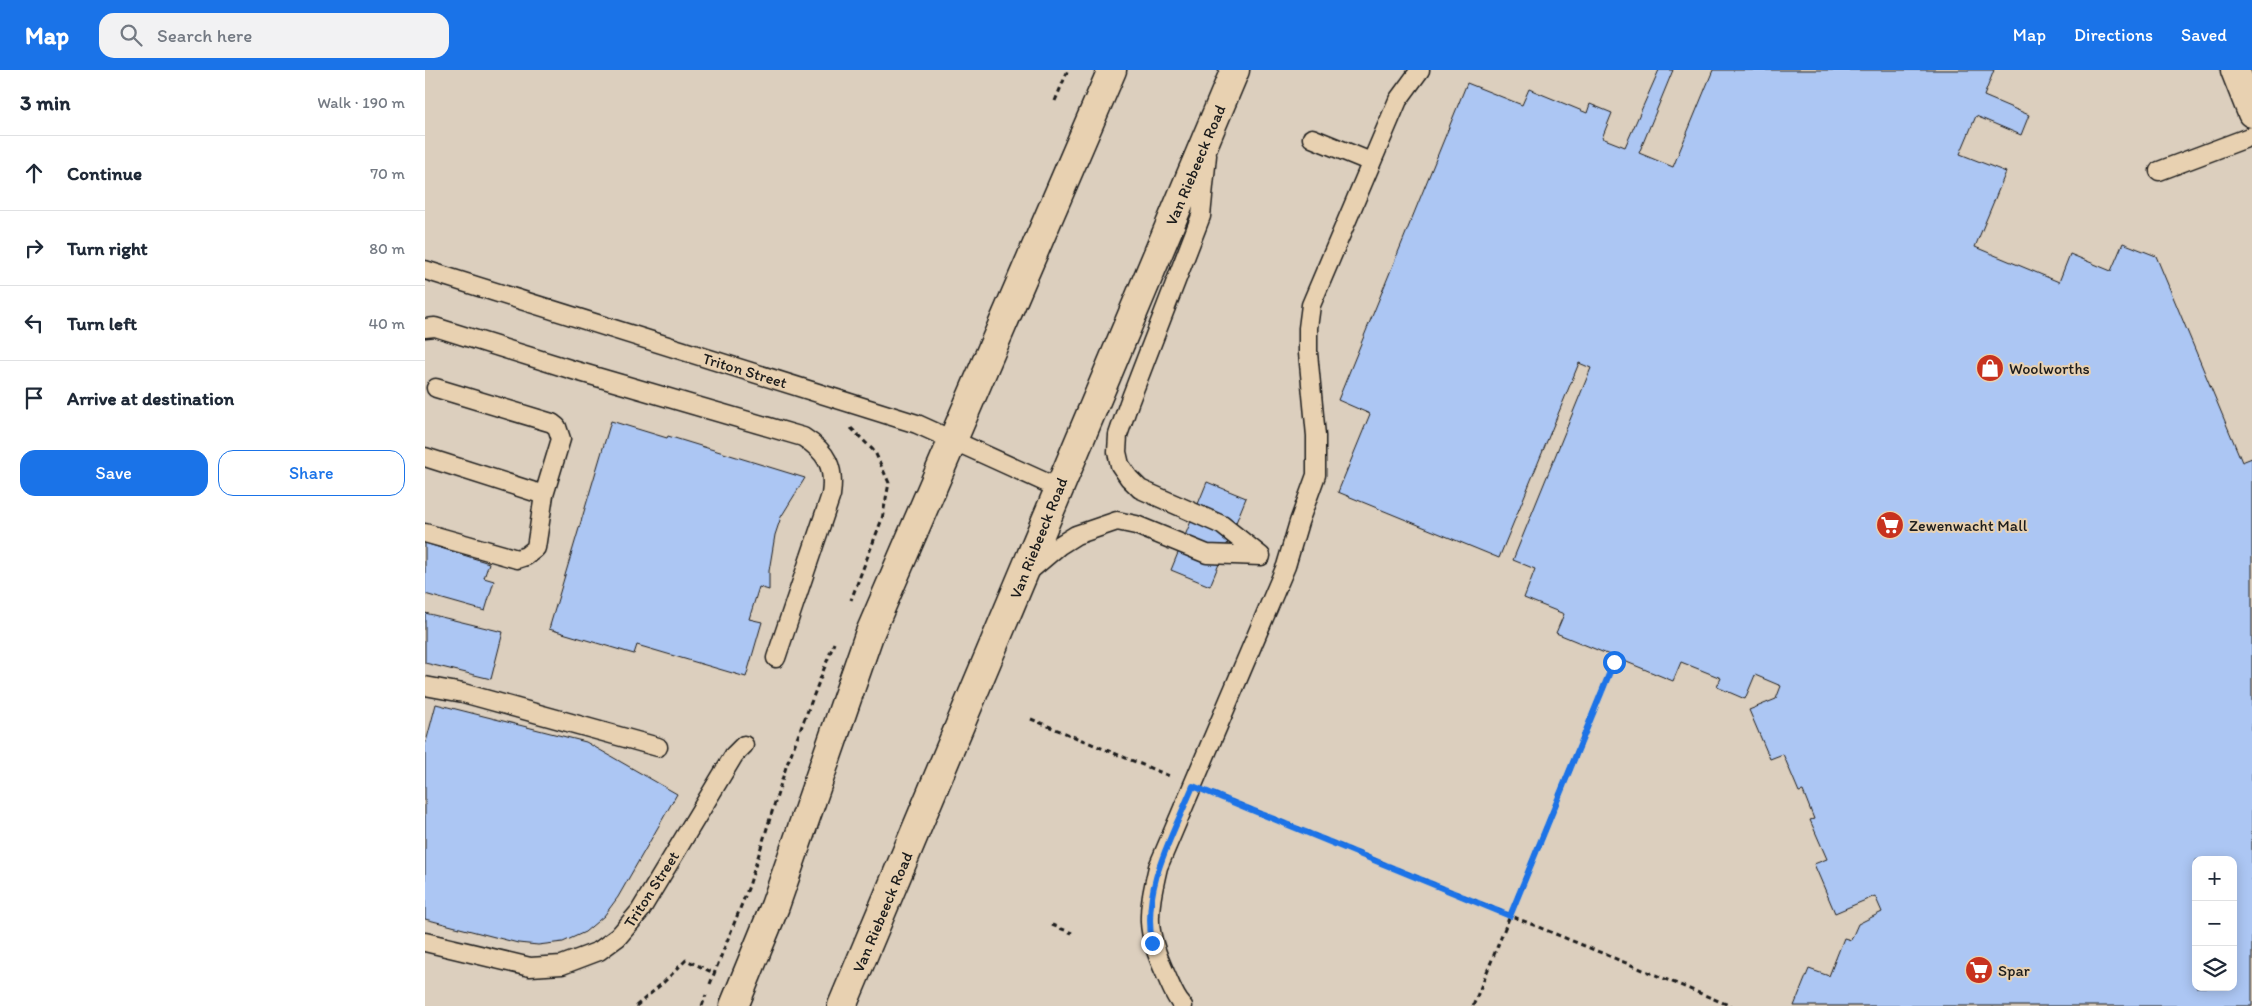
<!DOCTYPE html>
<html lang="en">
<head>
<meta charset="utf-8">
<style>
  :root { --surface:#fff; --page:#f2f2f3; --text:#1f2937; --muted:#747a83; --line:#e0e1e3; --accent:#1a73e8 }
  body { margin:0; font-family:Itim,sans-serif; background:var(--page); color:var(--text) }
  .controls { position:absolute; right:15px; bottom:15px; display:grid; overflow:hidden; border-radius:10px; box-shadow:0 2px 12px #0003 }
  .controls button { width:45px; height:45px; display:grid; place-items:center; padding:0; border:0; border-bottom:1px solid var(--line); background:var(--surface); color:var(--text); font:25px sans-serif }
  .stop { position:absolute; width:15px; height:15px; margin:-11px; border:4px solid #1a73e8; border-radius:50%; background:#fff }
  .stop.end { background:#1a73e8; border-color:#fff; box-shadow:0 1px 5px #0008 }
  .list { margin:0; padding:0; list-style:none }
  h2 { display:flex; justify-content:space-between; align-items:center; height:65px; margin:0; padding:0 20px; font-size:21px }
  h2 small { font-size:16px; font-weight:400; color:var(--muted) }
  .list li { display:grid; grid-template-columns:32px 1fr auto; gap:15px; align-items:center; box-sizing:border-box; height:75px; padding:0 20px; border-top:1px solid var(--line) }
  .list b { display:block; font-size:19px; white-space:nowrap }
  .list em { font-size:16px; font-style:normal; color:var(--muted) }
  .actions { display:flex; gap:10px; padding:15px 20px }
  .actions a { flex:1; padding:11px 0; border:1px solid var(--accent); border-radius:15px; text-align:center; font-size:18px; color:var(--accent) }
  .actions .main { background:var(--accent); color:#fff }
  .icon { flex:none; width:28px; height:28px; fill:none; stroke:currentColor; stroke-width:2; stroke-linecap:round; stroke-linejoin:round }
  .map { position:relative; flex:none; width:1827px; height:936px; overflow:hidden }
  header { display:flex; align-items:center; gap:30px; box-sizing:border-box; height:70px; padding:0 25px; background:var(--accent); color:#fff }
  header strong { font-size:24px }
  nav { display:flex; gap:28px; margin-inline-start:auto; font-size:18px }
  .search { width:350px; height:45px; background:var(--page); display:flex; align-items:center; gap:12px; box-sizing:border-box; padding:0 18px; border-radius:15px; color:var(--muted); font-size:19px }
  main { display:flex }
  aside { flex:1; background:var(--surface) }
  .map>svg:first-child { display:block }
  .building { fill:#acc6f3; stroke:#1c1c1c; fill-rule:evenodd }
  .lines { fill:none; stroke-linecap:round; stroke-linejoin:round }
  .lane-casing { stroke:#1c1c1c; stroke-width:21 }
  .street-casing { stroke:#1c1c1c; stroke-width:31 }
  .primary-casing { stroke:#1c1c1c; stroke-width:31 }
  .path { stroke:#1c1c1c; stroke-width:3; stroke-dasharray:5 4; stroke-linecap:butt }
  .lane { stroke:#e8d1b1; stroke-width:18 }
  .street { stroke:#e8d1b1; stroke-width:28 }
  .primary { stroke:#e8d1b1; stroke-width:28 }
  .route { stroke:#1a73e8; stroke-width:6 }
  .labels { text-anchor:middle; stroke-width:4; stroke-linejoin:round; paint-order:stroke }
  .street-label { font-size:16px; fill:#1c1c1c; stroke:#e8d1b1 }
  .poi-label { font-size:16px; fill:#1c1c1c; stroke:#e8d1b1; text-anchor:start }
</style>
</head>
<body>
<header>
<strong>Map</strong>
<div class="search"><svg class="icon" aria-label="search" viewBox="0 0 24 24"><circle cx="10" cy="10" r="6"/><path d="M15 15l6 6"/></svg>Search here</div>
<nav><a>Map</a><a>Directions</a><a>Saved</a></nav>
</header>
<main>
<aside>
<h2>3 min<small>Walk · 190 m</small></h2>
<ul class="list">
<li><svg class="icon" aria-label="ahead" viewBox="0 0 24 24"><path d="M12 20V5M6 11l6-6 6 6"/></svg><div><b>Continue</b></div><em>70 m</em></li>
<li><svg class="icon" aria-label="right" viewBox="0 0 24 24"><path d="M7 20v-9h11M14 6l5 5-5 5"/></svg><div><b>Turn right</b></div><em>80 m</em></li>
<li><svg class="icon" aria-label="left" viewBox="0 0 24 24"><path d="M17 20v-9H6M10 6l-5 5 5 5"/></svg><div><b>Turn left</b></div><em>40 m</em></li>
<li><svg class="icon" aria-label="arrive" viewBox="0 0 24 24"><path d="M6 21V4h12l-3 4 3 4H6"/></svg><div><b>Arrive at destination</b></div></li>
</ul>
<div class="actions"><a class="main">Save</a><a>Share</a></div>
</aside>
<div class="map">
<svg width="1827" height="936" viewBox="0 0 1827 936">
  <rect width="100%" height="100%" fill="#dccfbe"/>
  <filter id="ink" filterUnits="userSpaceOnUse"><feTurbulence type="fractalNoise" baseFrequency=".02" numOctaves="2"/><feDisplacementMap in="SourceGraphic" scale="10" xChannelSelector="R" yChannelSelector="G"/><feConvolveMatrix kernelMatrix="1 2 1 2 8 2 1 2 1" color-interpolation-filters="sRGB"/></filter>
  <g filter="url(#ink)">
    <path class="building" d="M 1234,0 L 1248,0 L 1214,83 L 1248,97 L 1288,0 L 1569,0 L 1559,26 L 1604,45 L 1596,65 L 1551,46 L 1535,84 L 1581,102 L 1550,177 L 1634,212 L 1645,184 L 1686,201 L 1698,173 L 1731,186 L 1817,392 L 1827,388 L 1827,936 L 1369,936 L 1384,899 L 1404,906 L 1419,868 L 1426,870 L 1433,854 L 1457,842 L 1450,826 L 1410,843 L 1389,794 L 1402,789 L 1385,750 L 1389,749 L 1378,721 L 1374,722 L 1358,684 L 1345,689 L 1324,640 L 1351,629 L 1356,616 L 1330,605 L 1320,629 L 1292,617 L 1296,608 L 1256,592 L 1248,611 L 1131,563 L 1139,544 L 1099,528 L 1110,499 L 1088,490 L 1166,298 L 1154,293 L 1074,488 L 913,422 L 945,344 L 913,330 L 1042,13 L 1097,35 L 1104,19 L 1162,43 L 1165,34 L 1187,43 L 1177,68 L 1200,77 ZM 1771,790 L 1808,790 L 1808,917 L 1771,917 Z
      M 186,351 L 242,368 L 243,366 L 380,408 L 356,447 L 350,465 L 344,501 L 344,520 L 334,517 L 324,549 L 337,552 L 321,607 L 212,575 L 209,584 L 124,559 Z
      M 782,412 L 821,428 L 785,516 L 746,500 Z
      M 0,473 L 64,493 L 59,508 L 69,511 L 60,541 L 0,524 Z
      M 0,543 L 78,562 L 66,609 L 0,593 Z
      M 11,634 L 161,672 L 252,724 L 193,827 L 179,846 L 160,862 L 138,872 L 113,875 L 93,873 L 0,849 L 0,676 Z"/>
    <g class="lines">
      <g class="lane-casing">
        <path id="lane" d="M 887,68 L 946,92
          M 782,85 L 776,146 L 704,333 L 693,365 L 692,382 L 695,395 L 704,408 L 715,419 L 797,455 L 836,486
          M 1734,101 L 1827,66
          M 0,200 L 492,354 L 633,418
          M 0,258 L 10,257 L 148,300 L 378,367 C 402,382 410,397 406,425 L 351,588
          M 0,387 L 119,425
          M 0,463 L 92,489 L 101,486 L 111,478 L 119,425 L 136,369 L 132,357 L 127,353 L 11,318
          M 602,503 L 635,475 L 651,465 L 692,451 L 711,455 L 782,484 L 836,486
          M 0,616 L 38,623 L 233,677
          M 0,872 L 105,897 L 137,895 L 174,881 L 193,867 L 215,841 L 309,685 L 319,675
          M 758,936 C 750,928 746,916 741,905 C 720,860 722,845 733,797 L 861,496 L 874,452 L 891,405 L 891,366 L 883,283 L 883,258 L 886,235 L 973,30 L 995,0"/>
      </g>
      <g class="street-casing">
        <path id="street" d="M 1810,0 L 1827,43"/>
      </g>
      <g class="primary-casing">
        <path id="primary" d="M 309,936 L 350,836 L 444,565 L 687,0
          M 417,936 L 810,0"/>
      </g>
      <path class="path" d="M 630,31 L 643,0
        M 426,358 L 450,382 L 464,413 L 457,449 L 426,530
        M 606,649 L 747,707
        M 789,724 L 1306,936
        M 627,855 L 647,863
        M 285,914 L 324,816 L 361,697 L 409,573
        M 211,936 L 239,912 L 261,890 L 289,903
        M 277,936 L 281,925
        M 1048,936 L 1189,592"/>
      <use href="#lane" class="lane"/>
      <use href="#street" class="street"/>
      <use href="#primary" class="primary"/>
    </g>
  </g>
  <g class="lines" filter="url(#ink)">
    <path class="route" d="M 727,873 C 717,816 747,767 768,716 L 1085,846 L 1189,592"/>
  </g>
  <defs>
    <g id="shop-disc" transform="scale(1.4375)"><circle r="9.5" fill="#c8321e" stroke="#e8d1b1"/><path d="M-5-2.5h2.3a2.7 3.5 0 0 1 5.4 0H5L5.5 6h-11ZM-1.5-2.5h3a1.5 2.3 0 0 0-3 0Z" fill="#fff"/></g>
    <g id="supermarket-disc" transform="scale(1.4375)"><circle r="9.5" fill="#c8321e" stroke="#e8d1b1"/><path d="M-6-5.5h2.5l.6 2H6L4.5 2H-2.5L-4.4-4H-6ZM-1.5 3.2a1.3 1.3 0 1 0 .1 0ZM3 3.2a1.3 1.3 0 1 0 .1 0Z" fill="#fff"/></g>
  </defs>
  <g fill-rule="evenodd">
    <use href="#shop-disc" x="1565" y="298"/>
    <use href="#supermarket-disc" x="1465" y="455"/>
    <use href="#supermarket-disc" x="1554" y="900"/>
  </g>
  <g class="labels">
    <g class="street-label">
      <text transform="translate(770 95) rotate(-67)" y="6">Van Riebeeck Road</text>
      <text transform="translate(320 300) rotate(17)" y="6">Triton Street</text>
      <text transform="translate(613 468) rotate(-68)" y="6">Van Riebeeck Road</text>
      <text transform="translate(226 819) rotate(-57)" y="6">Triton Street</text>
      <text transform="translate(457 842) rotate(-67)" y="6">Van Riebeeck Road</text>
    </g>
    <g class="poi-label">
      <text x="1584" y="304">Woolworths</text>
      <text x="1484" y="461">Zewenwacht Mall</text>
      <text x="1573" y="906">Spar</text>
    </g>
  </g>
</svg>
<div class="controls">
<button>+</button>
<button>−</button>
<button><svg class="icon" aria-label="layers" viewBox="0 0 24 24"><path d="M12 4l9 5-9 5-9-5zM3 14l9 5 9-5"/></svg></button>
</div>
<div class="stop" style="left:1189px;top:592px"></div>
<div class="stop end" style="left:727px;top:873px"></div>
</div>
</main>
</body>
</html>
